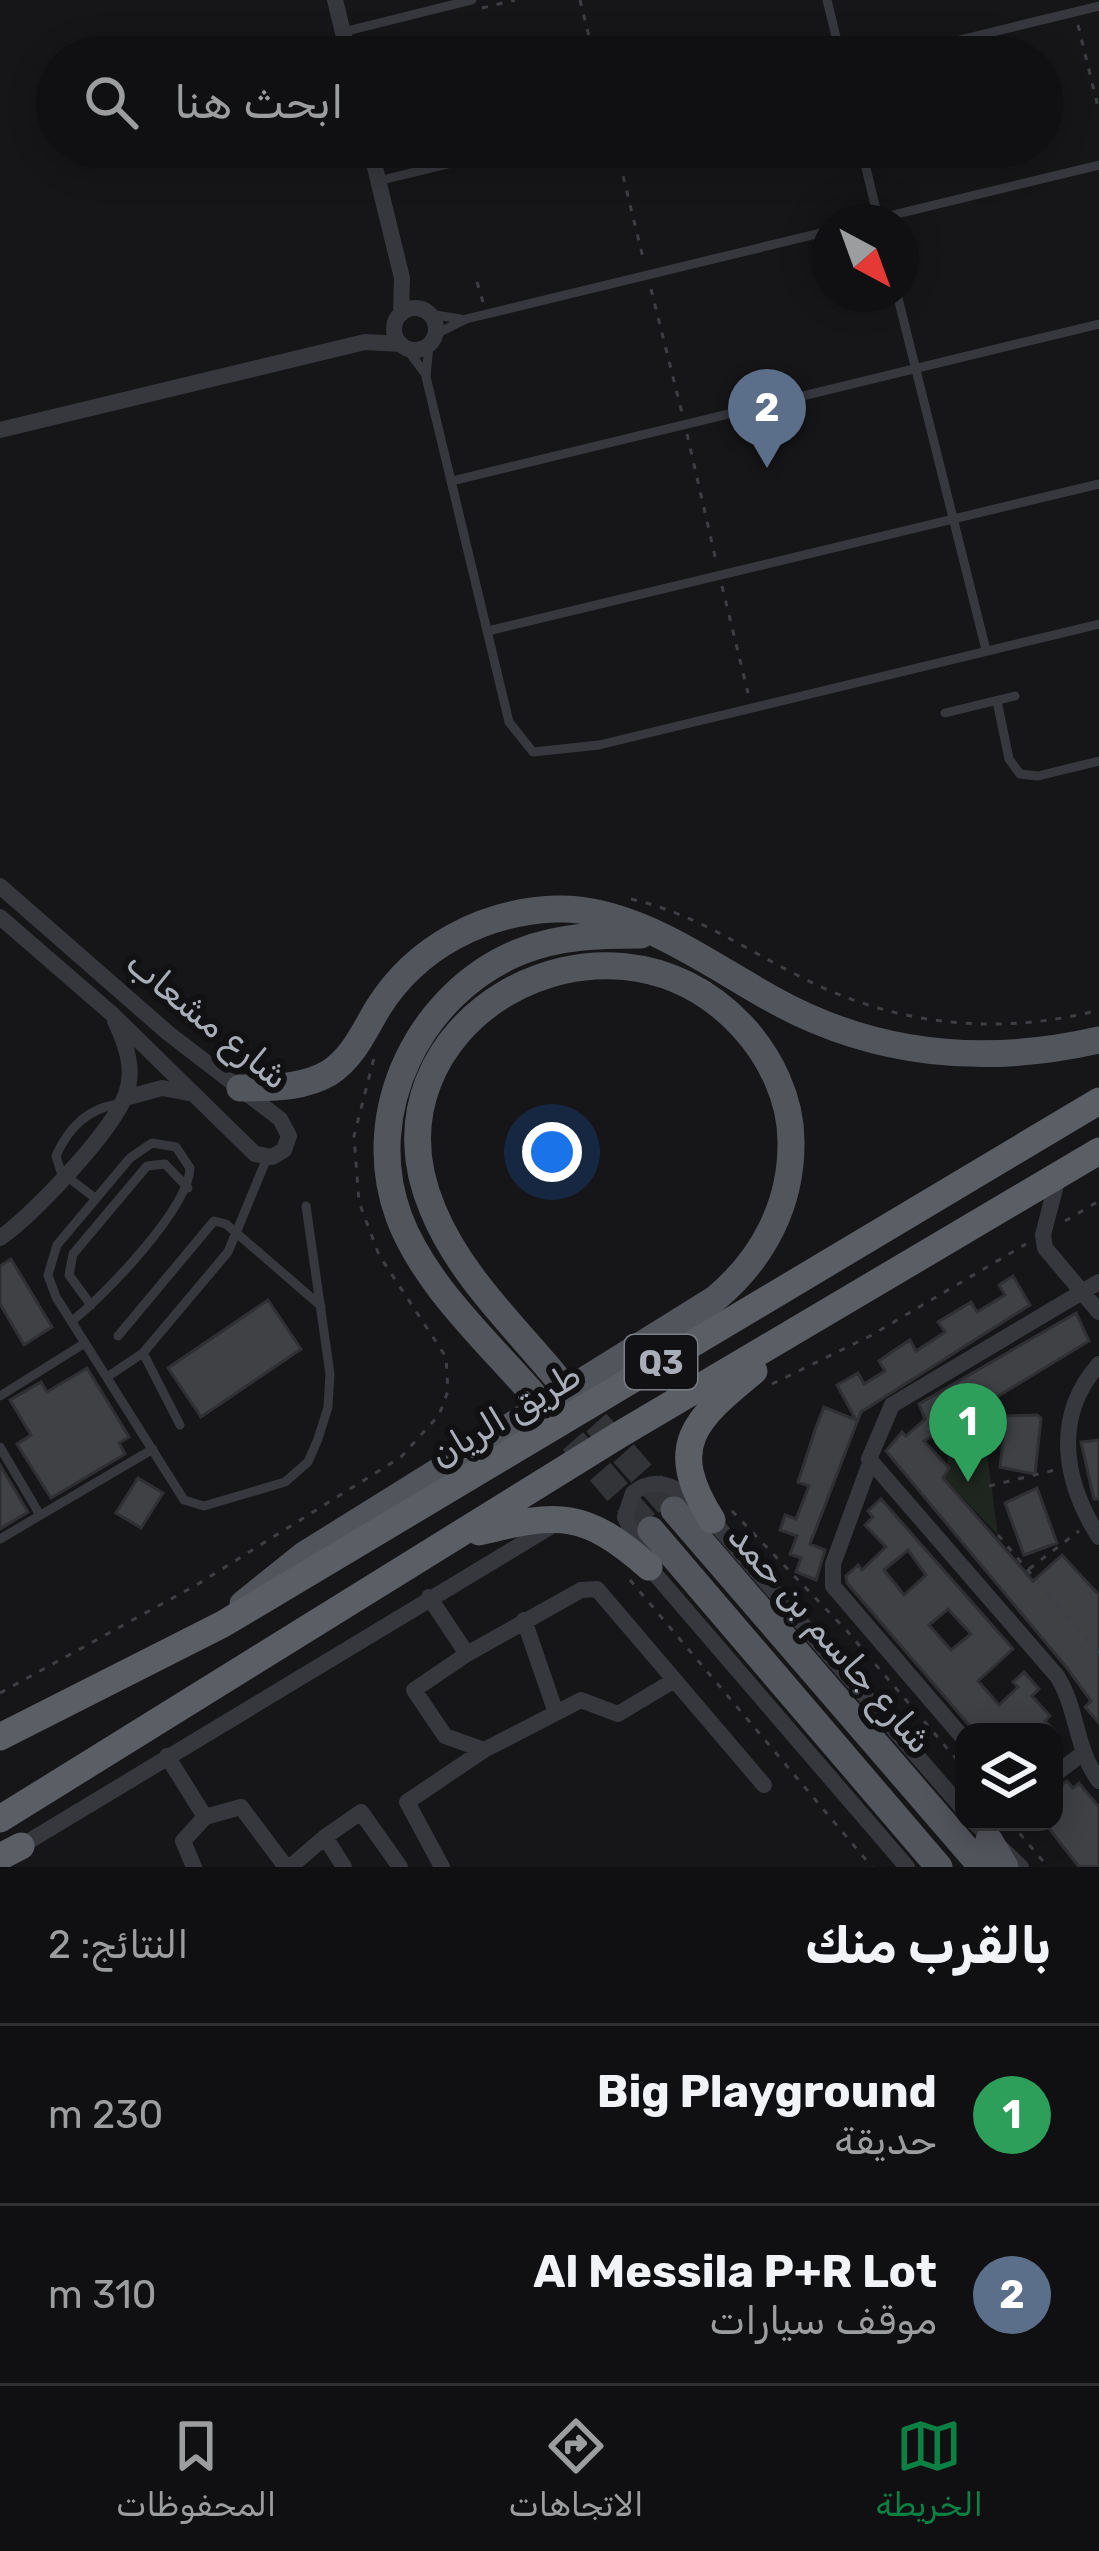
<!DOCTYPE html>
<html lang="ar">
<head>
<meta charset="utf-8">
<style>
  :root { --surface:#101012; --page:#19191b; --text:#f1f3f6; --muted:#9c9d9f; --line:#303032; --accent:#0b8043 }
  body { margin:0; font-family:Rubik,"Noto Naskh Arabic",sans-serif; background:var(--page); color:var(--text); direction:rtl }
  .controls { position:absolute; right:36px; bottom:36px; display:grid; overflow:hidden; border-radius:24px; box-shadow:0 6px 30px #0003 }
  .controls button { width:108px; height:108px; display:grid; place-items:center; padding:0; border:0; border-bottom:3px solid var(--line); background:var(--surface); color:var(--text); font:60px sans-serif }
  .compass { position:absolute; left:811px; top:204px; width:108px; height:108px; border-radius:50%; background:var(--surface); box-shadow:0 6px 30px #0003; rotate:139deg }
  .you { position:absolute; left:552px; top:1152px; width:42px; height:42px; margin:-30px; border:9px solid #fff; border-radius:50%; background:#1a73e8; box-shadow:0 0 0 18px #1a73e833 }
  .badge { display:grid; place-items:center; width:78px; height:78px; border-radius:50%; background:var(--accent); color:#fff; font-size:39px; font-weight:700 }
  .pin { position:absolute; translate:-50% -99px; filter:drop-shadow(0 3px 6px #0008) }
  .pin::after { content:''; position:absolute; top:63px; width:42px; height:36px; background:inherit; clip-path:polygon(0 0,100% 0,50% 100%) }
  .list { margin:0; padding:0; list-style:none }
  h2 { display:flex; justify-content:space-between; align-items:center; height:156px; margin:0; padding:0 48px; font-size:51px }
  h2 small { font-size:39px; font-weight:400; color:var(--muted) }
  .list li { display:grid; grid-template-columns:78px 1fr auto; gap:36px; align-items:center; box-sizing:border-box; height:180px; padding:0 48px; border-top:3px solid var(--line) }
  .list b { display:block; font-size:45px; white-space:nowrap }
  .list p { margin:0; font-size:39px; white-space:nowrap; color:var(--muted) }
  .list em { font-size:39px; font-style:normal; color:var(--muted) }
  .icon { flex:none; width:66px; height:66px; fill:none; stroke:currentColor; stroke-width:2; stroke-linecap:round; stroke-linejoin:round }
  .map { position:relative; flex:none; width:1099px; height:1867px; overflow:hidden; direction:ltr }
  .search { position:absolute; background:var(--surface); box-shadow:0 6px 30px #0003; left:36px; right:36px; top:36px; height:132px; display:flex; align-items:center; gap:30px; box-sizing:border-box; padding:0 42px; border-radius:66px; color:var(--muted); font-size:45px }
  .sheet { height:516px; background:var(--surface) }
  nav { display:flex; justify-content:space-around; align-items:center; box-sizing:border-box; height:168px; border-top:3px solid var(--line); background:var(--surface); font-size:33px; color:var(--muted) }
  nav a { display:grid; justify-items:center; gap:6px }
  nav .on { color:var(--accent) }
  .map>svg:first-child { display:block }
  .green { fill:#1e261f }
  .building { fill:#404145; stroke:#303034; stroke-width:3; fill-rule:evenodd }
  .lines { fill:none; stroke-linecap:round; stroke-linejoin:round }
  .primary-tunnel { stroke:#333438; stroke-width:27; stroke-dasharray:27 14; stroke-linecap:butt }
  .path { stroke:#3d3f44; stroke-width:3; stroke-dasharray:6 9; stroke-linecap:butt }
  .service { stroke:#37383d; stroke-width:9 }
  .minor { stroke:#37383d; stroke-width:16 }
  .primary { stroke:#53555c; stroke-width:27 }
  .trunk { stroke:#5b5e65; stroke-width:27 }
  .labels { text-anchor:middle; stroke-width:12; stroke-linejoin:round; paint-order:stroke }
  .shield { fill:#111113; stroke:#7b7e86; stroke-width:3 }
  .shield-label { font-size:33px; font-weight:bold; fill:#a8adb8 }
  .street-label { font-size:36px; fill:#a8adb8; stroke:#111113 }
</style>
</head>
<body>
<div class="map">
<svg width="1099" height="1867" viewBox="0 0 1099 1867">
  <rect width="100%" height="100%" fill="#161618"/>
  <path class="green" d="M 952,1435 L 985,1438 L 998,1535 L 945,1479 Z"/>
  <path class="building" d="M 11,1259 L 52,1327 L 24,1345 L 0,1304 L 0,1266 Z
    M 1013,1276 L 1030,1305 L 861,1412 L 810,1544 L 825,1550 L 816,1580 L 796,1572 L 801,1558 L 790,1554 L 797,1536 L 780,1530 L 785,1515 L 796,1519 L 809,1486 L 798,1482 L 816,1427 L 824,1407 L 856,1420 L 837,1385 L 858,1373 L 864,1384 L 885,1371 L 879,1361 L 896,1349 L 910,1340 L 916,1351 L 945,1332 L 938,1322 L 971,1302 L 977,1312 L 1005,1295 L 999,1285 Z
    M 268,1300 L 301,1349 L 201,1417 L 168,1368 Z
    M 1076,1313 L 1089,1341 L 924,1441 L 949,1468 L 943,1478 L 1033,1581 L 1062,1555 L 1099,1595 L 1099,1723 L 1085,1707 L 1091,1701 L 1067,1668 L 886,1451 L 902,1432 L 906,1436 L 925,1419 L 919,1404 Z
    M 87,1368 L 129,1437 L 119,1443 L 125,1454 L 51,1498 L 17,1444 L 31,1435 L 10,1400 L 41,1382 L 47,1392 Z
    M 1037,1415 L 1041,1418 L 1035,1474 L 1000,1467 L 1006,1416 Z
    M 1099,1440 L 1099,1499 L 1094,1499 L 1081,1442 Z
    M 0,1465 L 28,1512 L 0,1529 Z
    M 138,1478 L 163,1493 L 141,1528 L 116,1513 Z
    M 1037,1488 L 1057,1543 L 1024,1555 L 1005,1503 Z
    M 881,1499 L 1013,1649 L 978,1681 L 999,1705 L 1018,1687 L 1013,1682 L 1024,1672 L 1039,1689 L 1032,1696 L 1050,1716 L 1045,1721 L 1056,1732 L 975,1732 L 847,1583 L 846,1576 L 858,1565 L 862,1570 L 886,1547 L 865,1525 L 873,1517 L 868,1511 ZM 908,1550 L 926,1575 L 904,1595 L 884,1570 ZM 948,1609 L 971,1634 L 951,1650 L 929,1625 Z
    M 1067,1781 L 1073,1788 L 1079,1783 L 1099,1807 L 1099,1867 L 1079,1867 L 1044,1822 L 1054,1822 L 1054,1790 Z"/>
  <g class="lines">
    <path class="primary-tunnel" d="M 569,1392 L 674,1510
      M 546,1410 L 651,1530"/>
    <path class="path" d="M 580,0 L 594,57
      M 482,8 L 515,0
      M 1078,25 L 1099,111
      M 851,55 L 882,48
      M 616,147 L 644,262
      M 530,155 L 563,147
      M 830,218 L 856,212
      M 477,282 L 483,302
      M 651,289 L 682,413
      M 687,434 L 717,565
      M 722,586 L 748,693
      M 631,899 C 695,914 740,946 797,975 C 891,1025 996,1037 1099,1010
      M 1065,1221 L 1099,1201
      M 772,1384 L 870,1336 L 1026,1244
      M 989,1486 L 1055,1470
      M 732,1511 L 847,1631 L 964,1768
      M 998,1535 L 1099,1654
      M 1029,1569 L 1079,1531
      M 630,1580 L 872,1867
      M 0,1693 L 198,1584 L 401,1457 L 439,1415 L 448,1391 L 446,1357 L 379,1255 L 359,1202 L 354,1136 L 374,1058
      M 1010,1822 L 1048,1867"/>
    <path class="service" d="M 827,0 L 841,57
      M 343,32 L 472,0
      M 890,57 L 1099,6
      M 861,147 L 879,222
      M 378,181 L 518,147
      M 864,222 L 1099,165
      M 897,294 L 986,650
      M 430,314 L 460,319
      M 436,334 L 466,319 L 829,231
      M 429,345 L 426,377 L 509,722 L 533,752 L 599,745 L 1099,624
      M 406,348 L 424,372
      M 452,481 L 1099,324
      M 488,631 L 1099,484
      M 997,701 L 1009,759 L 1020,774 L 1038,776 L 1099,761
      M 945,713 L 1015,696
      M 95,1198 L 61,1172 L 56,1156 C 68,1128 89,1107 120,1104
      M 91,1305 L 69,1275 L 73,1254 L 147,1166 L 165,1164 L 188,1188
      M 72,1321 C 104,1296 189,1208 190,1168 L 176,1147 L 152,1143 L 130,1158 L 57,1245 L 48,1275 L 56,1297 L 184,1500 L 204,1506 L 285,1482 L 308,1462 L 318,1439 L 328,1407 L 330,1374 L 306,1206
      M 118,1336 L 214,1221 L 226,1224 L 321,1306
      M 143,1353 L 180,1425
      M 110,1375 L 143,1353 L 228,1252 L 267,1158
      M 0,1396 L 85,1343
      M 0,1447 L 40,1515
      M 0,1539 L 153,1449"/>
    <path class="minor" d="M 335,0 L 349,57
      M 370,147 L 402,278 L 401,314
      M394 329a21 21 0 1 1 42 0a21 21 0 1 1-42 0Z
      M 0,430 L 365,342 L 401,344
      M 0,886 L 168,1033 L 280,1119 L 289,1136 L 284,1150 L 272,1157 L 255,1154 L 112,1014 L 0,917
      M 125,1098 L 162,1088 L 194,1094
      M 1058,1177 L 1043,1235 L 1045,1248 L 1099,1312
      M 0,1238 C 33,1215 112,1132 126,1094 C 135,1069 126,1044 115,1021
      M 1099,1282 L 892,1405 L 869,1459 L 1057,1676 C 1078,1709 1075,1749 1099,1781
      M 1099,1364 C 1052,1417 1064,1482 1099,1537
      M 870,1463 L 833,1564 L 833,1586 L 964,1739
      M 429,1597 L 467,1654 L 581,1590 L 597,1589 L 764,1785
      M 524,1620 L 556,1713 L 581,1700 L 618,1714 L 673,1681
      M 467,1654 L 414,1690 L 445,1736 L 484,1750 L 556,1713
      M 167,1756 L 205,1817 L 241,1807 L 286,1867
      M 1054,1775 L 1083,1753
      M 974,1822 L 1021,1867
      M 325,1837 L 361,1812 L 400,1867
      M 21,1846 L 555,1524
      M 194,1867 L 183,1841 L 205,1817
      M 290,1867 L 325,1837 L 344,1867
      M 442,1867 L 407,1802 L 484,1750
      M 907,1867 L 649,1567 L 625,1517 L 633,1493 C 665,1468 688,1499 712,1520 L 964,1810"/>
    <path class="primary" d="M 240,1088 C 271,1087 301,1089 329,1073 C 353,1058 364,1031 378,1008 C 416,947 483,912 555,909 C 632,906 707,963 772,999 C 874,1056 986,1066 1099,1040
      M 532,1393 C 486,1340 424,1284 399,1217 C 360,1112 420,991 522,951 C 560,936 600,935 641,935
      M 674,1510 L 982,1867
      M 651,1530 L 939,1867
      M 243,1604 L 304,1555 L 715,1299 C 763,1259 792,1204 791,1141 C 791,1099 770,1056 742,1026 C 605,879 353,1024 433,1210 C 459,1274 514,1326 557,1378
      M 989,1840 L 1005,1867"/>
    <path class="trunk" d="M 712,1520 C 665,1446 694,1420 754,1371
      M 479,1532 C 560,1512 585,1511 649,1567
      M 0,1737 L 223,1624 L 1099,1101
      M 0,1819 L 619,1435 L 1099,1151
      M 0,1857 L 21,1846"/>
  </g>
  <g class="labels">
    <rect class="shield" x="625" y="1335" width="72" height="54" rx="9"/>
    <g class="shield-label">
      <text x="661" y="1374">Q3</text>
    </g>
    <g class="street-label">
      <text transform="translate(208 1019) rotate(39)" y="13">شارع مشعاب</text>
      <text transform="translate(505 1414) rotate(-31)" y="13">طريق الريان</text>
      <text transform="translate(831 1638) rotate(49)" y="13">شارع جاسم بن حمد</text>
    </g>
  </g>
</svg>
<div class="controls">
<button><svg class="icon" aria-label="layers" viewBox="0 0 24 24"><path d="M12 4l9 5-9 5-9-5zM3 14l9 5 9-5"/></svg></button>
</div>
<svg class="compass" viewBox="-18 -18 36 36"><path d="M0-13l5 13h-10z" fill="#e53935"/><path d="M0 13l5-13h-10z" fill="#9c9d9f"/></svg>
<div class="you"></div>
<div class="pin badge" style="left:968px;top:1482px;background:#2e9e5b">1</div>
<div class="pin badge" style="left:767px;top:468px;background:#5c6f8a">2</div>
<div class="search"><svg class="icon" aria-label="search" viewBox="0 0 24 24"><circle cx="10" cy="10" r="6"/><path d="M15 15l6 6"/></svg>ابحث هنا</div>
</div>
<section class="sheet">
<h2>بالقرب منك<small>النتائج: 2</small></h2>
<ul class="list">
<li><span class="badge" style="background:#2e9e5b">1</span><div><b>Big Playground</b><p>حديقة</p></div><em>230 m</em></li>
<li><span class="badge" style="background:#5c6f8a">2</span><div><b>Al Messila P+R Lot</b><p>موقف سيارات</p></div><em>310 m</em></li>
</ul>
</section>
<nav>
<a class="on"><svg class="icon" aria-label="map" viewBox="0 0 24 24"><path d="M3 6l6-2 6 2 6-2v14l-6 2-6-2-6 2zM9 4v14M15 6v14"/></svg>الخريطة</a>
<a><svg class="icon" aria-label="directions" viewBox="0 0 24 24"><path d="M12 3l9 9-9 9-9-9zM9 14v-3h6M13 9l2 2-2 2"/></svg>الاتجاهات</a>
<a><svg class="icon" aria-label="saved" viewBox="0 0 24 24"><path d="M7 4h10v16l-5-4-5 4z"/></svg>المحفوظات</a>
</nav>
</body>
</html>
